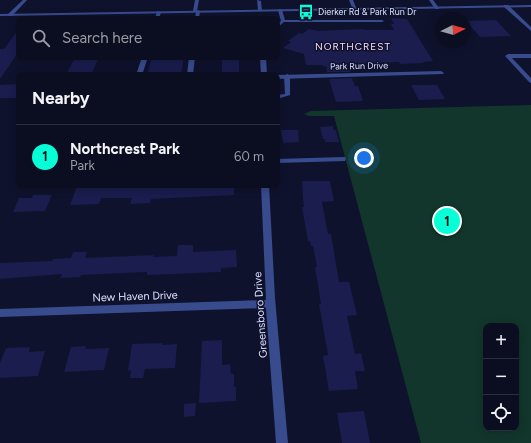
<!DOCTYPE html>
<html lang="en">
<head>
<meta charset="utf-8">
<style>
  :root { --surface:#0b0e21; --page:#14172a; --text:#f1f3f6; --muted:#9a9ca5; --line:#2b2e3f; --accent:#06ffd6 }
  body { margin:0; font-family:Figtree,sans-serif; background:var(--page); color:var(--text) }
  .controls { position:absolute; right:12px; bottom:12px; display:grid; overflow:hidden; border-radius:8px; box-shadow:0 2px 10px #0003 }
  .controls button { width:36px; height:36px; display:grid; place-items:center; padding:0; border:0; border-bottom:1px solid var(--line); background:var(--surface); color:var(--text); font:20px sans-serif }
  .compass { position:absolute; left:435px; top:12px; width:36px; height:36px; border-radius:50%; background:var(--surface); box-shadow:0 2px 10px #0003; rotate:85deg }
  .you { position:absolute; left:364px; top:158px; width:14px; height:14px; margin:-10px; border:3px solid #fff; border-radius:50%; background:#1a73e8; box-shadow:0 0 0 6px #1a73e833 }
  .badge { display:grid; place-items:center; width:26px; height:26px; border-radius:50%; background:var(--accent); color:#111; font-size:13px; font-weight:700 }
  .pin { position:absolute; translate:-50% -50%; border:2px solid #fff; box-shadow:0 1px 4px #0006 }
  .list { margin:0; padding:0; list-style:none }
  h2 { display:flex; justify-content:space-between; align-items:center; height:52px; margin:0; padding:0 16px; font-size:17px }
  h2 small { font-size:13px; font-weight:400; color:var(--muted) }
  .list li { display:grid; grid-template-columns:26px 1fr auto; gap:12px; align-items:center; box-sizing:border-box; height:64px; padding:0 16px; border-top:1px solid var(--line) }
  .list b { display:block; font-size:15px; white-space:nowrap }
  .list p { margin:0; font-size:13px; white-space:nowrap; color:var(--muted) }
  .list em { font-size:13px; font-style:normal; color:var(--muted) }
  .icon { flex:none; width:22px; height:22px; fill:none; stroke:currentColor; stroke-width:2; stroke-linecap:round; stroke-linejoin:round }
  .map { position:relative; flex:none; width:531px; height:443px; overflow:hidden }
  .search { position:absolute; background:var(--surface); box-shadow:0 2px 10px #0003; left:16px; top:16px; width:264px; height:44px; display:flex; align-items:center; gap:10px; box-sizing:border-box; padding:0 14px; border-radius:8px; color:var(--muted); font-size:15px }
  .panel { position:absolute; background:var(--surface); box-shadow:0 2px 10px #0003; left:16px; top:72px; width:264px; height:116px; border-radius:8px }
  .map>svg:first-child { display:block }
  .green { fill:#12362b; fill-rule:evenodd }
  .building { fill:#1a1d4e }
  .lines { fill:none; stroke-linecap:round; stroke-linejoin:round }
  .service { fill:#384b8d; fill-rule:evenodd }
  .minor { fill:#384b8d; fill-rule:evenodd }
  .tertiary { fill:#384b8d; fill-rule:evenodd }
  .labels { text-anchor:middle; stroke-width:3; stroke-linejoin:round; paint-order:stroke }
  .far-poi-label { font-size:9px; fill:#dae0ff; stroke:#0f122c; text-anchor:start }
  .far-street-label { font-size:9px; fill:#dae0ff; stroke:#0f122c }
  .far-neighbourhood-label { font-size:10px; letter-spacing:1px; fill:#ffdcfb; stroke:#0f122c }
  .street-label { font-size:11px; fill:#dae0ff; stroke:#0f122c }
</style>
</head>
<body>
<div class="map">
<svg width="531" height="443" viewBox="0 0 531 443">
  <rect width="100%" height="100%" fill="#0f122c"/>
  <path class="green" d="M 531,105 L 531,443 L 421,443 L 334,116 L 309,116 L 304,114 L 311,111 ZM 486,326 L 516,326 L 516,428 L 486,428 Z"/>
  <path class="building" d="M 391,18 L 407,19 L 433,61 L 423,62 L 424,63 L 400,64 L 399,62 L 347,64 L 350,72 L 327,72 L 326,66 L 323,67 L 323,65 L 306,65 L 304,54 L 283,48 L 291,42 L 288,41 L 299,33 L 302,34 L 309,29 L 318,31 L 363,29 L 364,30 L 394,30 L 391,24 L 394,24 Z
    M 496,20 L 511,36 L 480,37 L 466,21 Z
    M 19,29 L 19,51 L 0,79 L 0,49 L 4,49 Z
    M 75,57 L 99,57 L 91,75 L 66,75 Z
    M 152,57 L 184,57 L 181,75 L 147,75 Z
    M 222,57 L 239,57 L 239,75 L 222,75 Z
    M 352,78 L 355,86 L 358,86 L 363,101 L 336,102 L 329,79 Z
    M 19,84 L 19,98 L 0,98 L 0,85 Z
    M 411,85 L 437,85 L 445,99 L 419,100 Z
    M 333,126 L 333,130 L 336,130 L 339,142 L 325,142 L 325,139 L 323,139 L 320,127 Z
    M 281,130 L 298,130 L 299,142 L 283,143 Z
    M 302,181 L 330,181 L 334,201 L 322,202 L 328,234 L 331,234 L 339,282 L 349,282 L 357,315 L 347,316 L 355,354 L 361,353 L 365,371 L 355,371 L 358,389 L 329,391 L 323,356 L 328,355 L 319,304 L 321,304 L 315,267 L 317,267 L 313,246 L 311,246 L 310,241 L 308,241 L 302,207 L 304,207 L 303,199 Z
    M 105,185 L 105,186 L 234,185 L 234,195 L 151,199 L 150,203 L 130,204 L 132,198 L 101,198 L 99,204 L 70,205 L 77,186 Z
    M 33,195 L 52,195 L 45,211 L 13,212 L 19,198 L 32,198 Z
    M 178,245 L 193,245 L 193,252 L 236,250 L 237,267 L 221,268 L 221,272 L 147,275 L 147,272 L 81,275 L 80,277 L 60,278 L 62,274 L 0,279 L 0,263 L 52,261 L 53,259 L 71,258 L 73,252 L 87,252 L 85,258 L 154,255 L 153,257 L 177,256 Z
    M 222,340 L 222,365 L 230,364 L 231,374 L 234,374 L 234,387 L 236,387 L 236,401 L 199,403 L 202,341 Z
    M 162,343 L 162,345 L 177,344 L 175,368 L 145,369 L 143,378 L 130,378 L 131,370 L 128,371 L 132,344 Z
    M 86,346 L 85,349 L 109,348 L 104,370 L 64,372 L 71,347 Z
    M 30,347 L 29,352 L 45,351 L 38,376 L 0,378 L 0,363 L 6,348 Z
    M 196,403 L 195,416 L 184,417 L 184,404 Z
    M 364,411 L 370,443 L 342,443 L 337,413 Z"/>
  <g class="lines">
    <path class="service" d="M 23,0 L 27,0 L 12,16 L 8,16 L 8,14 Z
      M 257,0 L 261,1 L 262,11 L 258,10 Z
      M 429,0 L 433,0 L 439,8 L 439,9 L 435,9 Z
      M 504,5 L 508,5 L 531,27 L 531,31 L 504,7 Z
      M 198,10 L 200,11 L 199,19 L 195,19 L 196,11 Z
      M 157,11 L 161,12 L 159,19 L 155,19 Z
      M 508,54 L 531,54 L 531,58 L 512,58 L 531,78 L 531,83 L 529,82 L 506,57 L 505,56 Z
      M 142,57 L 148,57 L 142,75 L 136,75 Z
      M 189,57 L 195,57 L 193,75 L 187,75 Z
      M 287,74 L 290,76 L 290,95 L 277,99 L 277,95 L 285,94 L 284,76 Z"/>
    <path class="minor" d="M 195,0 L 199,0 L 197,11 L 195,12 L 193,11 Z
      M 349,0 L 353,0 L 357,10 L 353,10 Z
      M 280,9 L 282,10 L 285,20 L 382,20 L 384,21 L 382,22 L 284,22 L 277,28 L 277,24 L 281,21 L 278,10 Z
      M 260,57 L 266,57 L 267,75 L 261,75 Z
      M 441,71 L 444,73 L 443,74 L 277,79 L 277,75 Z
      M 343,157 L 345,157 L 346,159 L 345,161 L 277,163 L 277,159 Z
      M 261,185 L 269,185 L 275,298 L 288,443 L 276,443 L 266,308 L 0,317 L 0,309 L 266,300 Z"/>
    <path class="tertiary" d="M 531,5 L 531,7 L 0,16 L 0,14 Z"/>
  </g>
  <defs>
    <g id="bus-bare" transform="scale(1.2)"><path d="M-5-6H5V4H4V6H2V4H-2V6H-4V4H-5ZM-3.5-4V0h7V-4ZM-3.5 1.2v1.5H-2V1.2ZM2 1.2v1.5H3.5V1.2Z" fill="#06ffd6" stroke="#0f122c" stroke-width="2.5" paint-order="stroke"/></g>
  </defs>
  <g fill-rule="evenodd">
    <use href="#bus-bare" x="306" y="12"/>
  </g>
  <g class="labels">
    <g class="far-poi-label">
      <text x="318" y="15">Dierker Rd &amp; Park Run Dr</text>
    </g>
    <g class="far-street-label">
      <text transform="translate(359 66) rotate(-1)" y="3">Park Run Drive</text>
    </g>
    <g class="far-neighbourhood-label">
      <text x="353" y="50">NORTHCREST</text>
    </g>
    <g class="street-label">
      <text transform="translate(135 296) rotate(-2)" y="4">New Haven Drive</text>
      <text transform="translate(260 315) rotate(-94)" y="4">Greensboro Drive</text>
    </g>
  </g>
</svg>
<div class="controls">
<button>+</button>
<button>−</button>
<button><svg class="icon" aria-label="locate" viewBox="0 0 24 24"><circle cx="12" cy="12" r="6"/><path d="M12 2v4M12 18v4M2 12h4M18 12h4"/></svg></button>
</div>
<svg class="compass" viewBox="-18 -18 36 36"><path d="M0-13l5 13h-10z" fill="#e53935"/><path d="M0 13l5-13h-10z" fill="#9a9ca5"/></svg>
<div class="you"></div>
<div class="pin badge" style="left:447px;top:221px">1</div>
<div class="search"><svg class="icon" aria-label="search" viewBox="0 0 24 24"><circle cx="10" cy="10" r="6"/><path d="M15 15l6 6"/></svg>Search here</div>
<section class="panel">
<h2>Nearby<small></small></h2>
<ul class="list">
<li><span class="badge">1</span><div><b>Northcrest Park</b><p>Park</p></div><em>60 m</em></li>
</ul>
</section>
</div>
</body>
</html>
